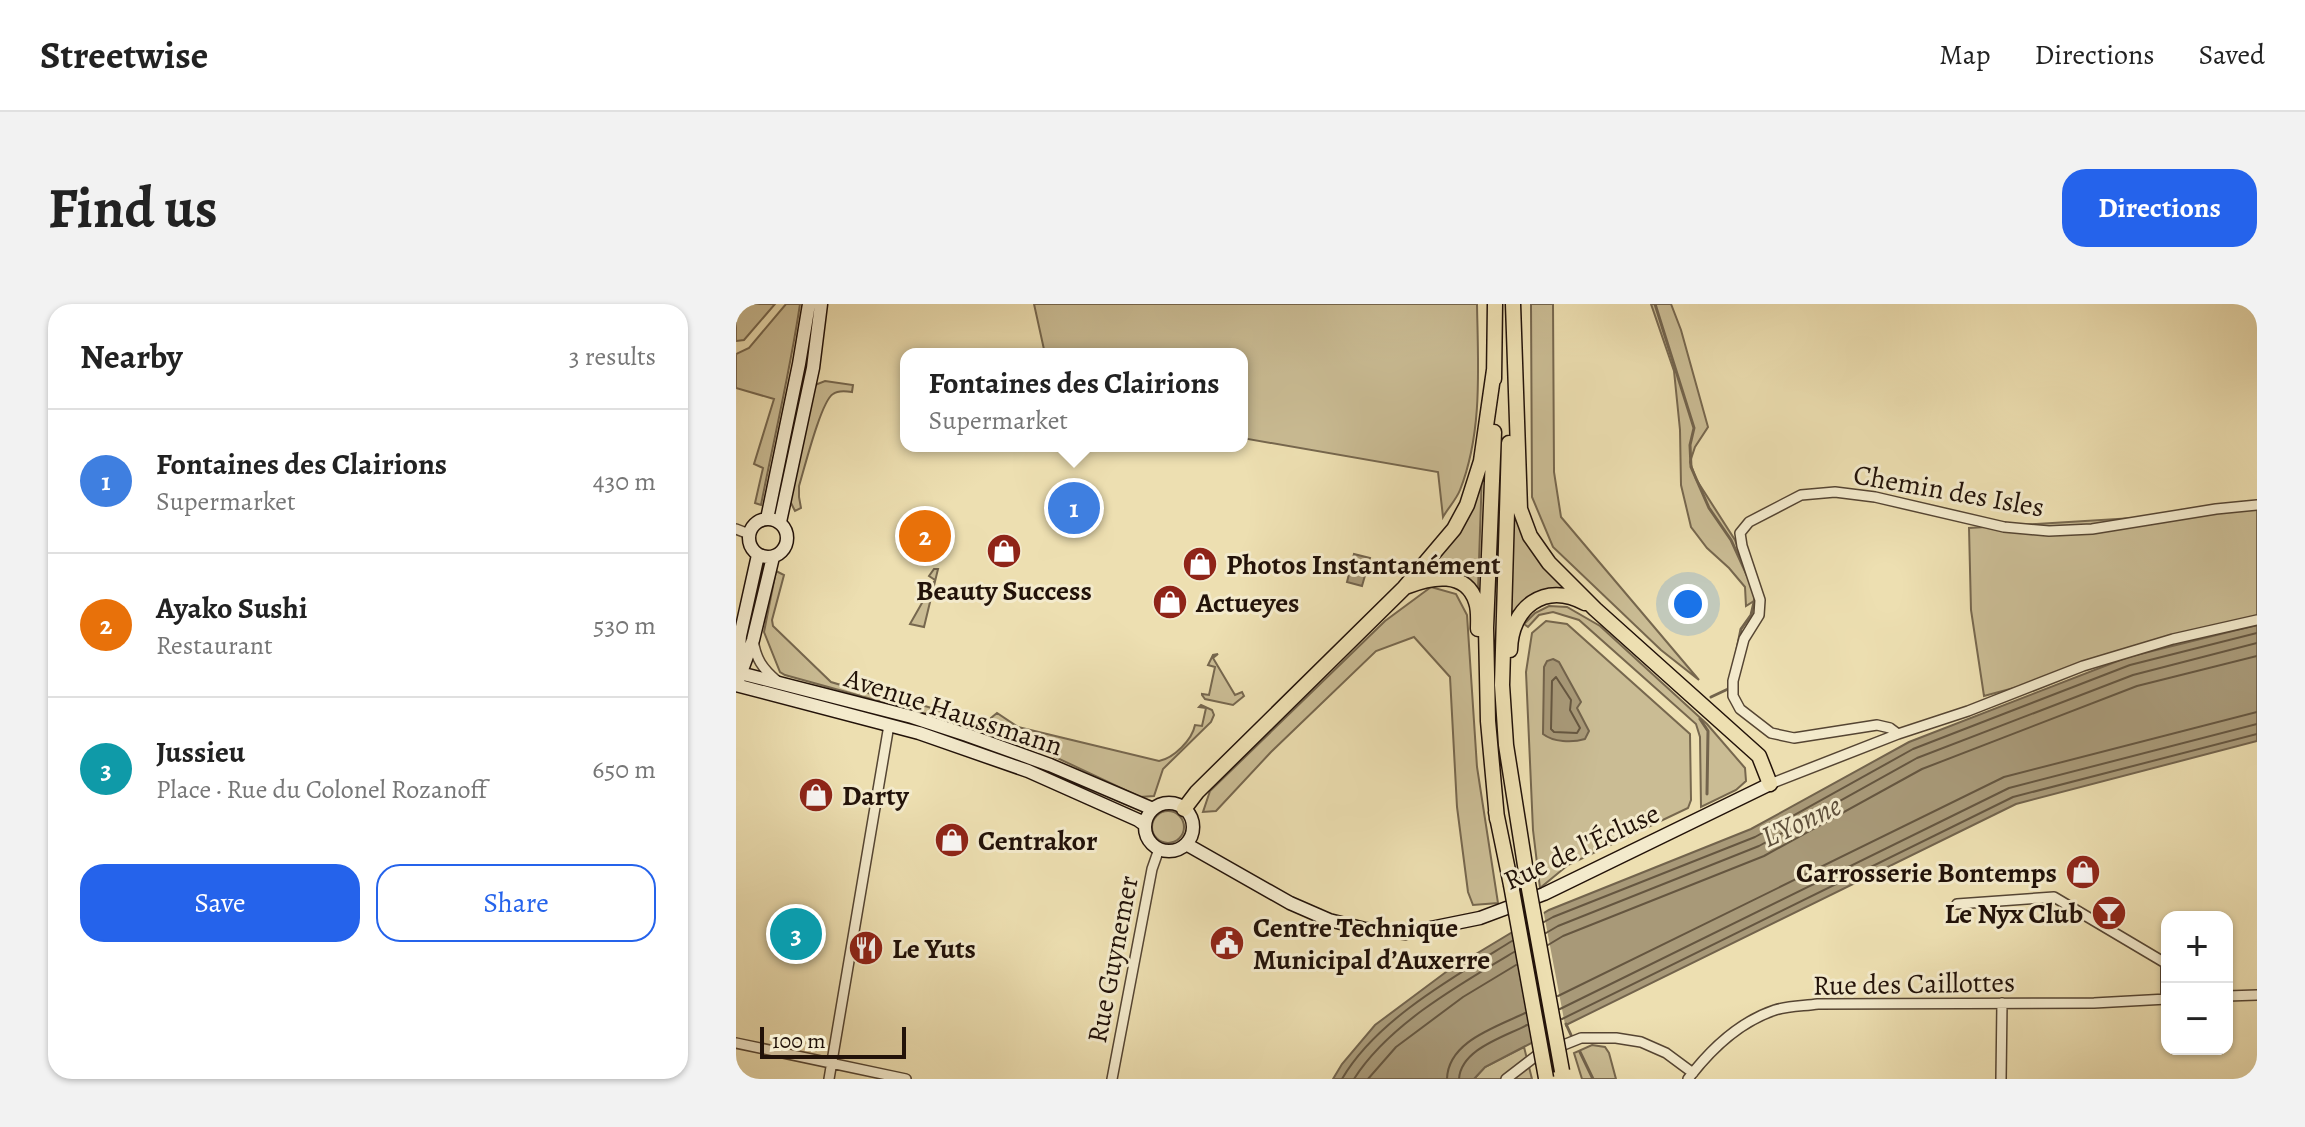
<!DOCTYPE html>
<html lang="en">
<head>
<meta charset="utf-8">
<style>
  :root { --surface:#fff; --page:#f2f2f2; --text:#222; --muted:#767676; --line:#e0e0e0; --accent:#2563eb }
  body { margin:0; font-family:Alegreya,serif; background:var(--page); color:var(--text) }
  .controls { position:absolute; right:24px; bottom:24px; display:grid; overflow:hidden; border-radius:16px; box-shadow:0 2px 6px #0004 }
  .controls button { width:72px; height:72px; display:grid; place-items:center; padding:0; border:0; border-bottom:2px solid var(--line); background:var(--surface); color:var(--text); font:40px sans-serif }
  .scale { position:absolute; left:24px; bottom:20px; width:146px; box-sizing:border-box; padding-left:8px; border:4px solid #221209; border-top:0; font-size:22px; line-height:28px; white-space:nowrap; color:#221209; -webkit-text-stroke:6px #f3eacc; paint-order:stroke }
  .you { position:absolute; left:952px; top:300px; width:28px; height:28px; margin:-20px; border:6px solid #fff; border-radius:50%; background:#1a73e8; box-shadow:0 0 0 12px #1a73e833 }
  .badge { display:grid; place-items:center; width:52px; height:52px; border-radius:50%; background:var(--accent); color:#fff; font-size:26px; font-weight:700 }
  .pin { position:absolute; translate:-50% -50%; border:4px solid #fff; box-shadow:0 2px 8px #0006 }
  .popup { position:absolute; left:164px; top:44px; width:348px; height:104px; box-sizing:border-box; display:grid; place-content:center; border-radius:16px; background:var(--surface); filter:drop-shadow(0 2px 6px #0005); font-size:26px; white-space:nowrap; color:var(--muted) }
  .popup b { font-size:30px; color:var(--text) }
  .popup::after { content:''; position:absolute; left:50%; top:100%; margin-left:-16px; border:16px solid transparent; border-top-color:var(--surface) }
  .list { margin:0; padding:0; list-style:none }
  h2 { display:flex; justify-content:space-between; align-items:center; height:104px; margin:0; padding:0 32px; font-size:34px }
  h2 small { font-size:26px; font-weight:400; color:var(--muted) }
  .list li { display:grid; grid-template-columns:52px 1fr auto; gap:24px; align-items:center; box-sizing:border-box; height:144px; padding:0 32px; border-top:2px solid var(--line) }
  .list b { display:block; font-size:30px; white-space:nowrap }
  .list p { margin:0; font-size:26px; white-space:nowrap; color:var(--muted) }
  .list em { font-size:26px; font-style:normal; color:var(--muted) }
  .actions { display:flex; gap:16px; padding:24px 32px }
  .actions a { flex:1; padding:18px 0; border:2px solid var(--accent); border-radius:24px; text-align:center; font-size:28px; color:var(--accent) }
  .actions .main { background:var(--accent); color:#fff }
  .map { position:relative; flex:none; width:1521px; height:775px; overflow:hidden; border-radius:24px }
  header { display:flex; align-items:center; gap:48px; box-sizing:border-box; height:112px; padding:0 40px; background:var(--surface); border-bottom:2px solid var(--line) }
  header strong { font-size:38px }
  nav { display:flex; gap:44px; margin-inline-start:auto; font-size:28px }
  .intro { display:flex; align-items:center; justify-content:space-between; box-sizing:border-box; height:192px; padding:0 48px }
  h1 { margin:0; font-size:56px }
  .button { padding:20px 36px; border-radius:24px; background:var(--accent); color:#fff; font-size:28px; font-weight:700 }
  main { display:flex; gap:48px; padding:0 48px }
  aside { flex:1; background:var(--surface); border-radius:24px; box-shadow:0 2px 6px #0004 }
  .map>svg:first-child { display:block }
  .green { fill:#cabc94; stroke:#76674e; stroke-width:2 }
  .water { fill:#a89978; stroke:#72634c; stroke-width:2 }
  .pier { fill:#eddfb1 }
  .lines { fill:none; stroke-linecap:round; stroke-linejoin:round }
  .shore { stroke:#655640; stroke-width:2 }
  .stream { stroke:#72634c; stroke-width:3 }
  .street-casing { stroke:#554533; stroke-width:12 }
  .secondary-casing { stroke:#221209; stroke-width:15 }
  .primary-casing { stroke:#221209; stroke-width:17 }
  .street { stroke:#f3eacc; stroke-width:9 }
  .secondary { stroke:#f3eacc; stroke-width:12 }
  .primary { stroke:#eddfb1; stroke-width:14 }
  .primary-bridge-casing { stroke:#221209; stroke-width:17; stroke-linecap:butt }
  .primary-bridge { stroke:#eddfb1; stroke-width:14 }
  .labels { text-anchor:middle; stroke-width:6; stroke-linejoin:round; paint-order:stroke }
  .street-label { font-size:28px; fill:#221209; stroke:#f3eacc }
  .poi-label { font-size:28px; font-weight:bold; fill:#221209; stroke:#f3eacc; text-anchor:start }
  .water-label { font-size:30px; font-style:italic; fill:#5e4f3b; stroke:#f3eacc }
</style>
</head>
<body>
<header>
<strong>Streetwise</strong>
<nav><a>Map</a><a>Directions</a><a>Saved</a></nav>
</header>
<div class="intro"><h1>Find us</h1><a class="button">Directions</a></div>
<main>
<aside>
<h2>Nearby<small>3 results</small></h2>
<ul class="list">
<li><span class="badge" style="background:#3f7fe0">1</span><div><b>Fontaines des Clairions</b><p>Supermarket</p></div><em>430 m</em></li>
<li><span class="badge" style="background:#e8710a">2</span><div><b>Ayako Sushi</b><p>Restaurant</p></div><em>530 m</em></li>
<li><span class="badge" style="background:#0f9aa8">3</span><div><b>Jussieu</b><p>Place · Rue du Colonel Rozanoff</p></div><em>650 m</em></li>
</ul>
<div class="actions"><a class="main">Save</a><a>Share</a></div>
</aside>
<div class="map">
<svg width="1521" height="775" viewBox="0 0 1521 775">
  <rect width="100%" height="100%" fill="#eddfb1"/>
  <filter id="stains"><feTurbulence type="fractalNoise" baseFrequency=".0025" numOctaves="4"/><feColorMatrix values="0 0 0 0 .2 0 0 0 0 .09 0 0 0 0 .02 0 0 0 .5 -.17"/></filter>
  <radialGradient id="worn" r=".72"><stop offset=".6" stop-color="#630" stop-opacity="0"/><stop offset="1" stop-color="#630" stop-opacity=".3"/></radialGradient>
  <path class="green" d="M 4,0 L 39,0 L 8,36 L 0,37 L 0,15 Z
    M 50,0 L 64,0 C 54,68 38,134 25,201 L 19,199 L 27,164 L 18,160 L 38,95 L 0,84 L 0,50 L 13,44 Z
    M 298,0 L 741,0 C 742,61 747,128 724,186 C 720,196 712,204 707,213 L 702,168 L 506,134 L 506,50 L 309,50 Z
    M 795,0 L 817,0 L 818,168 L 825,213 L 963,376 L 925,346 L 817,243 L 796,193 Z
    M 915,0 L 935,0 L 945,26 L 972,123 L 959,143 L 954,158 L 960,175 L 999,236 L 1021,295 L 1010,302 L 1009,283 L 993,264 L 971,244 L 955,223 L 945,181 L 944,126 L 938,67 Z
    M 89,77 L 117,81 L 116,88 C 110,87 102,86 97,90 C 85,97 68,166 63,182 L 63,193 L 65,204 L 59,207 L 54,197 L 79,81 Z
    M 746,169 L 742,286 L 727,273 L 688,270 L 717,235 Z
    M 1521,202 L 1521,318 L 1248,392 L 1235,306 L 1233,224 L 1479,209 Z
    M 776,207 L 784,221 L 837,290 L 785,302 L 773,310 Z
    M 198,265 L 202,265 L 188,323 L 174,320 L 199,276 L 193,272 Z
    M 40,267 L 48,271 L 36,316 L 37,322 L 95,378 L 142,392 L 170,396 L 227,414 L 186,409 L 49,371 L 44,368 L 28,328 Z
    M 695,283 L 720,290 L 731,311 L 741,463 L 762,599 L 737,601 L 732,588 L 721,503 L 714,373 L 678,333 L 640,347 L 535,448 L 480,507 L 467,508 L 474,487 L 649,317 Z
    M 813,302 L 831,303 L 864,322 L 971,420 L 1009,464 L 1010,477 L 1000,486 L 965,503 L 964,433 L 960,420 L 843,316 L 817,308 L 803,311 L 792,323 L 788,320 L 799,309 Z
    M 810,317 L 831,320 L 954,430 L 955,496 L 952,504 L 832,561 L 804,584 L 797,526 L 790,368 L 796,329 Z
    M 482,350 L 477,354 L 499,391 L 506,388 L 508,392 L 497,401 L 469,395 L 466,391 L 466,390 L 473,391 L 479,363 L 472,361 L 477,351 Z
    M 465,401 L 476,406 L 478,411 L 475,418 L 427,465 L 418,492 L 404,493 L 264,427 L 256,421 L 255,414 L 261,409 L 282,423 L 423,457 C 438,454 456,436 459,421 L 466,422 L 470,404 L 463,403 Z
    M416 523a16 16 0 1 1 32 0a16 16 0 1 1-32 0Z
    M 856,741 L 869,743 L 873,749 L 880,775 L 846,775 L 838,749 Z
    M 788,743 L 796,775 L 738,775 L 749,763 Z"/>
  <path class="water" d="M 618,250 L 634,254 L 626,282 L 611,278 Z
    M 1521,321 L 1521,437 L 1280,500 L 830,721 L 749,763 L 738,775 L 597,775 L 606,760 L 639,721 L 710,668 L 813,606 L 1015,525 L 1173,438 L 1392,353 Z
    M 817,355 L 823,358 L 845,398 L 841,404 L 853,427 L 849,435 C 836,439 817,438 807,430 L 808,363 L 811,357 Z"/>
  <path class="pier" d="M 807,605 L 830,726 L 796,744 L 775,624 Z"/>
  <g class="lines">
    <path class="shore" d="M 820,373 L 835,396 L 834,406 L 844,424 L 841,429 L 818,428 L 815,425 L 816,377 Z
      M 808,618 L 817,613 L 1019,533 L 1177,445 L 1394,361 L 1521,329
      M 810,629 L 822,622 L 1023,542 L 1181,454 L 1397,371 L 1521,339
      M 812,641 L 827,632 L 1028,552 L 1186,465 L 1401,382 L 1521,352
      M 822,692 L 1268,473 L 1521,408
      M 824,705 L 1273,484 L 1521,420
      M 826,715 L 1277,493 L 1521,430
      M 606,775 C 640,716 719,672 776,637
      M 618,775 C 652,721 724,680 778,648
      M 632,775 L 660,743 L 727,693 L 780,661
      M 711,775 C 712,737 761,723 789,709
      M 723,775 C 725,745 768,733 791,721"/>
    <path class="stream" d="M 919,0 L 958,124 L 954,141 L 955,163 L 973,204 L 995,236 L 1011,271
      M 1000,350 L 1005,325 L 1015,311 L 1019,294
      M 975,393 L 992,385 L 994,381
      M 964,415 L 972,427 L 971,490
      M 830,720 L 835,731
      M 844,748 L 857,775"/>
    <g class="street-casing">
      <path id="street" d="M 0,225 L 13,230
        M 17,336 C 20,355 26,364 41,377
        M 1162,430 L 1154,424 L 1141,421 L 1058,434 L 1035,429 L 1004,405 L 997,392 L 997,377 L 1008,335 L 1023,311 L 1024,296 L 1006,242 L 1004,229 L 1013,218 L 1065,191 L 1099,188 L 1139,193 L 1268,223 L 1313,227 L 1356,225 L 1480,205 L 1521,201
        M 1034,480 L 1162,430 L 1232,407 L 1347,362 L 1437,335 L 1521,316
        M 1221,600 L 1318,593 L 1431,660
        M 1491,692 L 1521,691
        M 1430,695 L 1430,659
        M 0,739 L 170,775
        M 93,775 L 153,421
        M 376,775 L 416,565 L 423,545
        M 770,775 L 800,752 L 845,734 L 880,734 L 905,738 L 930,749 L 957,769
        M 952,775 C 974,746 1003,718 1039,706 C 1052,702 1068,702 1082,700 L 1358,699 L 1431,695
        M 1265,775 L 1266,699"/>
    </g>
    <g class="secondary-casing">
      <path id="secondary" d="M13 234a19 19 0 1 1 38 0a19 19 0 1 1-38 0Z
        M 31,215 L 63,60 L 73,0
        M 44,218 L 77,64 L 85,0
        M 1,366 L 4,332 L 22,251
        M 0,368 L 176,413 L 231,431 L 314,461 L 417,505
        M 3,374 L 17,336 L 37,253
        M 0,381 L 183,429 L 292,467 L 402,516 L 409,521
        M409 523a24 24 0 1 1 48 0a24 24 0 1 1-48 0Z
        M 450,540 L 554,599 L 593,616 L 629,625 L 670,629 L 744,614 L 808,590 L 1034,480"/>
    </g>
    <g class="primary-casing">
      <path id="primary" d="M 777,0 L 784,205 L 794,232 L 813,259 L 859,305 L 1023,452 L 1034,480
        M 758,75 L 759,0
        M 758,128 L 750,324 L 752,417 L 761,515
        M 773,139 L 766,381 L 770,441 L 791,574
        M 672,282 C 695,273 730,266 740,298 C 743,306 742,317 742,325
        M 774,346 C 775,304 808,277 849,299
        M 448,505 L 461,488 L 668,284 L 718,225 L 731,201 L 745,157 L 758,66
        M 760,508 L 775,581"/>
    </g>
    <use href="#street" class="street"/>
    <use href="#secondary" class="secondary"/>
    <use href="#primary" class="primary"/>
    <g class="primary-bridge-casing">
      <path id="primary-bridge" d="M 791,574 L 826,767
        M 775,581 L 810,774"/>
    </g>
    <use href="#primary-bridge" class="primary-bridge"/>
  </g>
  <defs>
    <g id="shop-disc" transform="scale(1.8)"><circle r="9.5" fill="#8f2418" stroke="#f3eacc"/><path d="M-5-2.5h2.3a2.7 3.5 0 0 1 5.4 0H5L5.5 6h-11ZM-1.5-2.5h3a1.5 2.3 0 0 0-3 0Z" fill="#fff"/></g>
    <g id="bar-disc" transform="scale(1.8)"><circle r="9.5" fill="#8f2418" stroke="#f3eacc"/><path d="M-6-5H6L.8 .8V4.5H3.5V6h-7V4.5H-.8V.8Z" fill="#fff"/></g>
    <g id="civic-disc" transform="scale(1.8)"><circle r="9.5" fill="#8f2418" stroke="#f3eacc"/><path d="M-.6-6.5H3V-4.5H.6V-3L4-1V1h2V6H-6V1h2V-1L-.6-3ZM-1.2 2.5V6h2.4V2.5Z" fill="#fff"/></g>
    <g id="restaurant-disc" transform="scale(1.8)"><circle r="9.5" fill="#8f2418" stroke="#f3eacc"/><path d="M-5-6h1v4h1v-4h1v4h1v-4h1v5L-1.5 .5V6h-2V.5L-5-1ZM5-6V6H3V1.5H1.5Q1.5-4 5-6Z" fill="#fff"/></g>
  </defs>
  <g fill-rule="evenodd">
    <use href="#shop-disc" x="268" y="247"/>
    <use href="#shop-disc" x="464" y="260"/>
    <use href="#shop-disc" x="434" y="298"/>
    <use href="#shop-disc" x="80" y="491"/>
    <use href="#shop-disc" x="216" y="536"/>
    <use href="#shop-disc" x="1347" y="568"/>
    <use href="#bar-disc" x="1373" y="609"/>
    <use href="#civic-disc" x="491" y="639"/>
    <use href="#restaurant-disc" x="130" y="644"/>
  </g>
  <g class="labels">
    <g class="street-label">
      <text transform="translate(1213 186) rotate(10)" y="10">Chemin des Isles</text>
      <text transform="translate(218 407) rotate(18)" y="10">Avenue Haussmann</text>
      <text transform="translate(845 542) rotate(-25)" y="10">Rue de l'Écluse</text>
      <text transform="translate(376 655) rotate(-79)" y="10">Rue Guynemer</text>
      <text transform="translate(1178 679) rotate(-1)" y="10">Rue des Caillottes</text>
    </g>
    <g class="poi-label">
      <text x="490" y="270">Photos Instantanément</text>
      <text x="268" y="296" text-anchor="middle">Beauty Success</text>
      <text x="460" y="308">Actueyes</text>
      <text x="106" y="501">Darty</text>
      <text x="242" y="546">Centrakor</text>
      <text x="1321" y="578" text-anchor="end">Carrosserie Bontemps</text>
      <text x="1347" y="619" text-anchor="end">Le Nyx Club</text>
      <text x="517" y="633">Centre Technique<tspan x="517" dy="32">Municipal d’Auxerre</tspan></text>
      <text x="156" y="654">Le Yuts</text>
    </g>
    <g class="water-label">
      <text transform="translate(1065 517) rotate(-25)" y="10">L'Yonne</text>
    </g>
  </g>
  <rect width="100%" height="100%" filter="url(#stains)"/>
  <rect width="100%" height="100%" fill="url(#worn)"/>
</svg>
<div class="controls">
<button>+</button>
<button>−</button>
</div>
<div class="scale">100 m</div>
<div class="you"></div>
<div class="pin badge" style="left:338px;top:204px;background:#3f7fe0">1</div>
<div class="popup"><b>Fontaines des Clairions</b>Supermarket</div>
<div class="pin badge" style="left:189px;top:232px;background:#e8710a">2</div>
<div class="pin badge" style="left:60px;top:630px;background:#0f9aa8">3</div>
</div>
</main>
</body>
</html>
